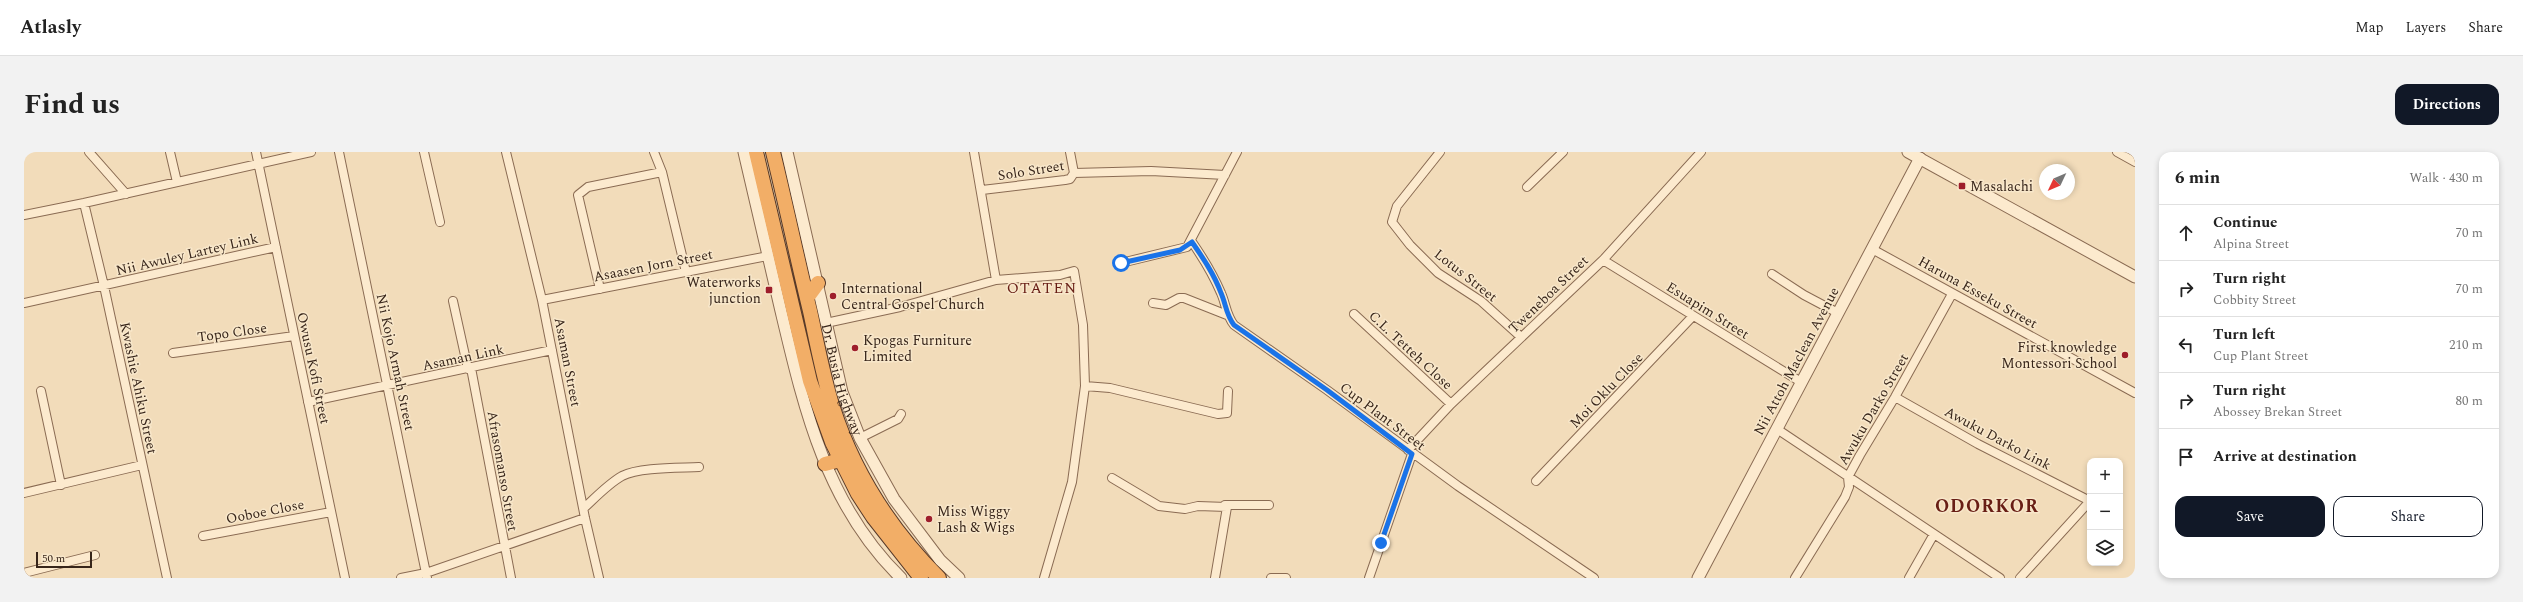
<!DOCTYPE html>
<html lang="en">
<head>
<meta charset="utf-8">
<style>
  :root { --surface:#fff; --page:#f2f2f2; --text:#222; --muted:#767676; --line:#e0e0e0; --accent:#111827 }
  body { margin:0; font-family:Spectral,serif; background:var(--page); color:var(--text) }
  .controls { position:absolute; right:12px; bottom:12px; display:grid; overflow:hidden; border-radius:8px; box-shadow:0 2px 6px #0003 }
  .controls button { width:36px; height:36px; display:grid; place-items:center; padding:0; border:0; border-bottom:1px solid var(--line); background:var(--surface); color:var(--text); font:20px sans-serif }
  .compass { position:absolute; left:2015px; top:12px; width:36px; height:36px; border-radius:50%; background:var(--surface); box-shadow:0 2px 6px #0003; rotate:226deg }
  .scale { position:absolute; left:12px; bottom:10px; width:56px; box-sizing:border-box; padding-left:4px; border:2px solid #37251a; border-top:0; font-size:11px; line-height:14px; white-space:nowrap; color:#37251a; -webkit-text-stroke:3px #f8e7ca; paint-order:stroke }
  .stop { position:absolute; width:12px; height:12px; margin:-9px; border:3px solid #1a73e8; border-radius:50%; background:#fff }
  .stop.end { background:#1a73e8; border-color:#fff; box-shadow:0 1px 4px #0008 }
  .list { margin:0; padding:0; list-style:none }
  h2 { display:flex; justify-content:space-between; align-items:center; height:52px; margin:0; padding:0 16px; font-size:17px }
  h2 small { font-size:13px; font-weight:400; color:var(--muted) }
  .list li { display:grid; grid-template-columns:26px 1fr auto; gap:12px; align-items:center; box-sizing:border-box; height:56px; padding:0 16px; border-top:1px solid var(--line) }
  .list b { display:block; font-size:15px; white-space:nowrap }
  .list p { margin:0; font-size:13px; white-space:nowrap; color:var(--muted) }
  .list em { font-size:13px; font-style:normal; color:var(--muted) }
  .actions { display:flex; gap:8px; padding:12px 16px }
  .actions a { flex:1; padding:9px 0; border:1px solid var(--accent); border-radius:12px; text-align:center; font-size:14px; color:var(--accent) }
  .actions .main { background:var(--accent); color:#fff }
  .icon { flex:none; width:22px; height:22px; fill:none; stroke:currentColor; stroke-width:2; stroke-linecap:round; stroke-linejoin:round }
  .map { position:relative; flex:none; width:2111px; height:426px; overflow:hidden; border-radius:12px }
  header { display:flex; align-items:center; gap:24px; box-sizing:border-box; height:56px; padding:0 20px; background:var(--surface); border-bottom:1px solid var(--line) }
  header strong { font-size:19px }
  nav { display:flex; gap:22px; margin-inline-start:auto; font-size:14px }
  .intro { display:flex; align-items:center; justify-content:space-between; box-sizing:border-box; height:96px; padding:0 24px }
  h1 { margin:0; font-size:28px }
  .button { padding:10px 18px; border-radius:12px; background:var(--accent); color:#fff; font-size:14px; font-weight:700 }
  main { display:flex; gap:24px; padding:0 24px }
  aside { flex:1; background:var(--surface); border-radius:12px; box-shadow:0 2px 6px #0003 }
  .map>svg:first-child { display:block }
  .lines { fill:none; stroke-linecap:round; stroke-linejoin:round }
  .minor-casing { stroke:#8a6b53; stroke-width:10 }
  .tertiary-casing { stroke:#8a6b53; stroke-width:13 }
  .trunk-casing { stroke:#573928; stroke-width:16 }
  .minor { stroke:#fceace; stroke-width:8 }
  .tertiary { stroke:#fceace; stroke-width:11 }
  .trunk { stroke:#f2ae67; stroke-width:14 }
  .route { stroke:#1a73e8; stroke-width:5 }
  .poi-dot { fill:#9e1e2b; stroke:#f8e7ca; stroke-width:1.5 }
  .labels { text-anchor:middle; stroke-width:3; stroke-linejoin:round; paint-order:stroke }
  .street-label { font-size:14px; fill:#37251a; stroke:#f8e7ca }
  .poi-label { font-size:14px; fill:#37251a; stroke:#f8e7ca; text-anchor:start }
  .neighbourhood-label { font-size:15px; letter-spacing:1px; fill:#681e15; stroke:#f8e7ca }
  .district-label { font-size:18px; font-weight:bold; letter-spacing:1px; fill:#681e15; stroke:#f8e7ca }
</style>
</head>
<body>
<header>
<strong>Atlasly</strong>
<nav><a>Map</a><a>Layers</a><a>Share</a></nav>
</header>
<div class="intro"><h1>Find us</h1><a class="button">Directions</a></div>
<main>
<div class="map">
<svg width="2111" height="426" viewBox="0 0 2111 426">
  <rect width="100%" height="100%" fill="#f2dcba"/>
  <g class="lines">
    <g class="minor-casing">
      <path id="minor" d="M 65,0 L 102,42
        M 146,0 L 153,30
        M 232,0 L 321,426
        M 315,0 L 403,426
        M 400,0 L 416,70
        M 482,0 L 518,148 L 561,366 L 575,426
        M 630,0 L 638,20 L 662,120
        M 950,0 L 972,128
        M 1046,0 L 1050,21
        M 1416,0 L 1373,54 L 1368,70 L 1386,93 L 1414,121 L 1457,149 L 1497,185
        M 2093,0 L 2111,10
        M 1050,21 L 1127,19 L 1201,23
        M 1503,35 L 1539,0
        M 958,38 L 1041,28 L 1046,27 L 1050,21
        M 60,51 L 80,134 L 143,426
        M 0,63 L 60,51 L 287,0
        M 1168,90 C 1179,106 1189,122 1197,141 C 1202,152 1202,163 1210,173 L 1303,238 L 1434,334 L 1570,426
        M 1848,97 L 2111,241
        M 1579,108 L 1777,230
        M 1097,111 L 1163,95 L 1213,0
        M 1748,122 L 1780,143 L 1814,161
        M 576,137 L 554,43 L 564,35 L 638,20
        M 518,148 L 744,104
        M 429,149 L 444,217
        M 0,151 L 252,95
        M 1129,151 L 1142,153 L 1155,146 L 1160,146 L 1203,163
        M 1330,162 L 1427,252
        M 802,171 L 876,155 L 972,128 L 1036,123 L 1050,119 L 1059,173 L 1061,234 L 1048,330 L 1020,426
        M 149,201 L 270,184
        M 447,216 L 487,426
        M 1061,234 L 1086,236 L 1194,262 L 1203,261 L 1204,239
        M 17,239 L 37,333
        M 1871,245 L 1954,292 L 2066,349
        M 284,250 L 528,198
        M 1753,277 L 1976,426
        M 836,286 L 874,267 L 877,262
        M 1384,298 L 1427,252 L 1579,108 L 1677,0
        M 1088,326 L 1135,354 L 1161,357 L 1174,354 L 1203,355 L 1191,426
        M 1512,329 L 1669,164
        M 0,341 L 118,313
        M 1201,353 L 1245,353
        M 560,356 C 572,345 584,332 598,324 C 615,315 655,316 675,315
        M 179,384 L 307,360
        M 0,421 L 71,403
        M 377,426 L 402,421 L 561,366
        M 1247,426 L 1262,426
        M 1345,426 L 1388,302
        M 1771,426 L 1821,345 L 1825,335 L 1824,325 L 1836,303 L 1871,245 L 1928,142
        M 1885,426 L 1910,382
        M 1996,426 L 2066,349"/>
    </g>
    <g class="tertiary-casing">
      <g id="tertiary">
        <path d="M 720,0 C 732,53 745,106 757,159 C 780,256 802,353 877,426"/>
        <path id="s1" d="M 763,0 L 818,240 L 836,286 L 870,347 L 916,408 L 935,426"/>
        <path d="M 1884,0 L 2111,125"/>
        <path d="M 1674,426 L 1896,6"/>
      </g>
    </g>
    <g class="trunk-casing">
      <path id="trunk" d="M 732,0 L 786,229 L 808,290 L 834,342 L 849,365 L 897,426
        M 749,0 C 762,53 773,106 786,159 C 793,191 799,225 809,256 C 830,321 867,378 915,426
        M 783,146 L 794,131
        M 801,312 L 816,308"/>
    </g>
    <use href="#minor" class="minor"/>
    <use href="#tertiary" class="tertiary"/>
    <use href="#trunk" class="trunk"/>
  </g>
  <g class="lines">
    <path class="route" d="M 1097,111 L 1156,98 L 1168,90 C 1179,106 1190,122 1197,141 C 1202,152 1202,163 1210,173 L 1303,238 L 1388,302 L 1357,391"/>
  </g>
  <g class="poi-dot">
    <rect x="1934" y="30" width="8" height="8" rx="2"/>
    <rect x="741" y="134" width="8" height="8" rx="2"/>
    <circle cx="809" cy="144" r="4"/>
    <circle cx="831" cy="196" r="4"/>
    <circle cx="2101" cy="203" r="4"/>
    <circle cx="905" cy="367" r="4"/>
  </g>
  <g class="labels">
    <g class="street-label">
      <text transform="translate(1007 18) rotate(-9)" y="5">Solo Street</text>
      <text transform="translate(163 102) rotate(-13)" y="5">Nii Awuley Lartey Link</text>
      <text transform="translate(629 113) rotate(-11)" y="5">Asaasen Jorn Street</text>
      <text transform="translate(1442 123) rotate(38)" y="5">Lotus Street</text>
      <text transform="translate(1954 140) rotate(29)" y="5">Haruna Esseku Street</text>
      <text transform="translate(1524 142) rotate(-44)" y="5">Tweneboa Street</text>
      <text transform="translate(1684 158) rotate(32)" y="5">Esuapim Street</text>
      <text transform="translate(208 180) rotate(-8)" y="5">Topo Close</text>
      <text transform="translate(1387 198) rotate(43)" y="5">C.L. Tetteh Close</text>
      <text transform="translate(439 205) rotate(-12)" y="5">Asaman Link</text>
      <text transform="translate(1772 209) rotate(-62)" y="5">Nii Attoh Maclean Avenue</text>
      <text transform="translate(372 210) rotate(78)" y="5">Nii Kojo Armah Street</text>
      <text transform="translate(544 210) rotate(79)" y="5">Asaman Street</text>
      <text transform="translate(290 216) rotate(78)" y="5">Owusu Kofi Street</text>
      <text dy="5" stroke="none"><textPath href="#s1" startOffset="234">Dr. Busia Highway</textPath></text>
      <text transform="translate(115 236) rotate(78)" y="5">Kwashie Ahiku Street</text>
      <text transform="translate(1582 238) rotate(-46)" y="5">Moi Oklu Close</text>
      <text transform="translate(1849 257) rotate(-60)" y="5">Awuku Darko Street</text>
      <text transform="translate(1359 264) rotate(37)" y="5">Cup Plant Street</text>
      <text transform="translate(1974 286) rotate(28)" y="5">Awuku Darko Link</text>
      <text transform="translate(479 319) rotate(80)" y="5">Afrasomanso Street</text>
      <text transform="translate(241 359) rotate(-11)" y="5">Ooboe Close</text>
    </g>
    <g class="poi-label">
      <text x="1946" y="39">Masalachi</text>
      <text x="737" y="135" text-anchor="end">Waterworks<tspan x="737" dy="16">junction</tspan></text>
      <text x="817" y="141">International<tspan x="817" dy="16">Central Gospel Church</tspan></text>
      <text x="839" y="193">Kpogas Furniture<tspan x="839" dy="16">Limited</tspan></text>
      <text x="2093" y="200" text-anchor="end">First knowledge<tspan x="2093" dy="16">Montessori School</tspan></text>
      <text x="913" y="364">Miss Wiggy<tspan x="913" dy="16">Lash &amp; Wigs</tspan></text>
    </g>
    <g class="neighbourhood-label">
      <text x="1018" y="141">OTATEN</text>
    </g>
    <g class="district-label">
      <text x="1963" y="360">ODORKOR</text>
    </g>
  </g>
</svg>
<div class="controls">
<button>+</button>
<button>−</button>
<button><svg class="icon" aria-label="layers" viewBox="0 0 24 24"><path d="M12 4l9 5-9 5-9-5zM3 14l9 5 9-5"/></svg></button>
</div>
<svg class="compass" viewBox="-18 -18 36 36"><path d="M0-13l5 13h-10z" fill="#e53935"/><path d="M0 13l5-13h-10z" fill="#767676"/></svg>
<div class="scale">50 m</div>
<div class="stop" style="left:1097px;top:111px"></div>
<div class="stop end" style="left:1357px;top:391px"></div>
</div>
<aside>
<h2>6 min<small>Walk · 430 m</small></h2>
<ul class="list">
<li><svg class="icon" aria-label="ahead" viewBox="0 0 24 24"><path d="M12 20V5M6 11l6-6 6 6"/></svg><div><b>Continue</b><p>Alpina Street</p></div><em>70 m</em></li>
<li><svg class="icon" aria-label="right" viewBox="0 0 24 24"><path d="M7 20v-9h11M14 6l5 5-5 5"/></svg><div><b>Turn right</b><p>Cobbity Street</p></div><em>70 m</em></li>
<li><svg class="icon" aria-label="left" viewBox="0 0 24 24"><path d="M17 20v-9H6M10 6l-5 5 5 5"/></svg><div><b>Turn left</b><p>Cup Plant Street</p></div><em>210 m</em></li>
<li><svg class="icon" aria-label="right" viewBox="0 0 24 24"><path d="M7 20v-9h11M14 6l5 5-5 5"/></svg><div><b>Turn right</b><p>Abossey Brekan Street</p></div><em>80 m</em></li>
<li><svg class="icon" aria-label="arrive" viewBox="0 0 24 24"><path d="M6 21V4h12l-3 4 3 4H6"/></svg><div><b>Arrive at destination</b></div></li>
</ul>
<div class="actions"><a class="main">Save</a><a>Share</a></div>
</aside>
</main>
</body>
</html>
